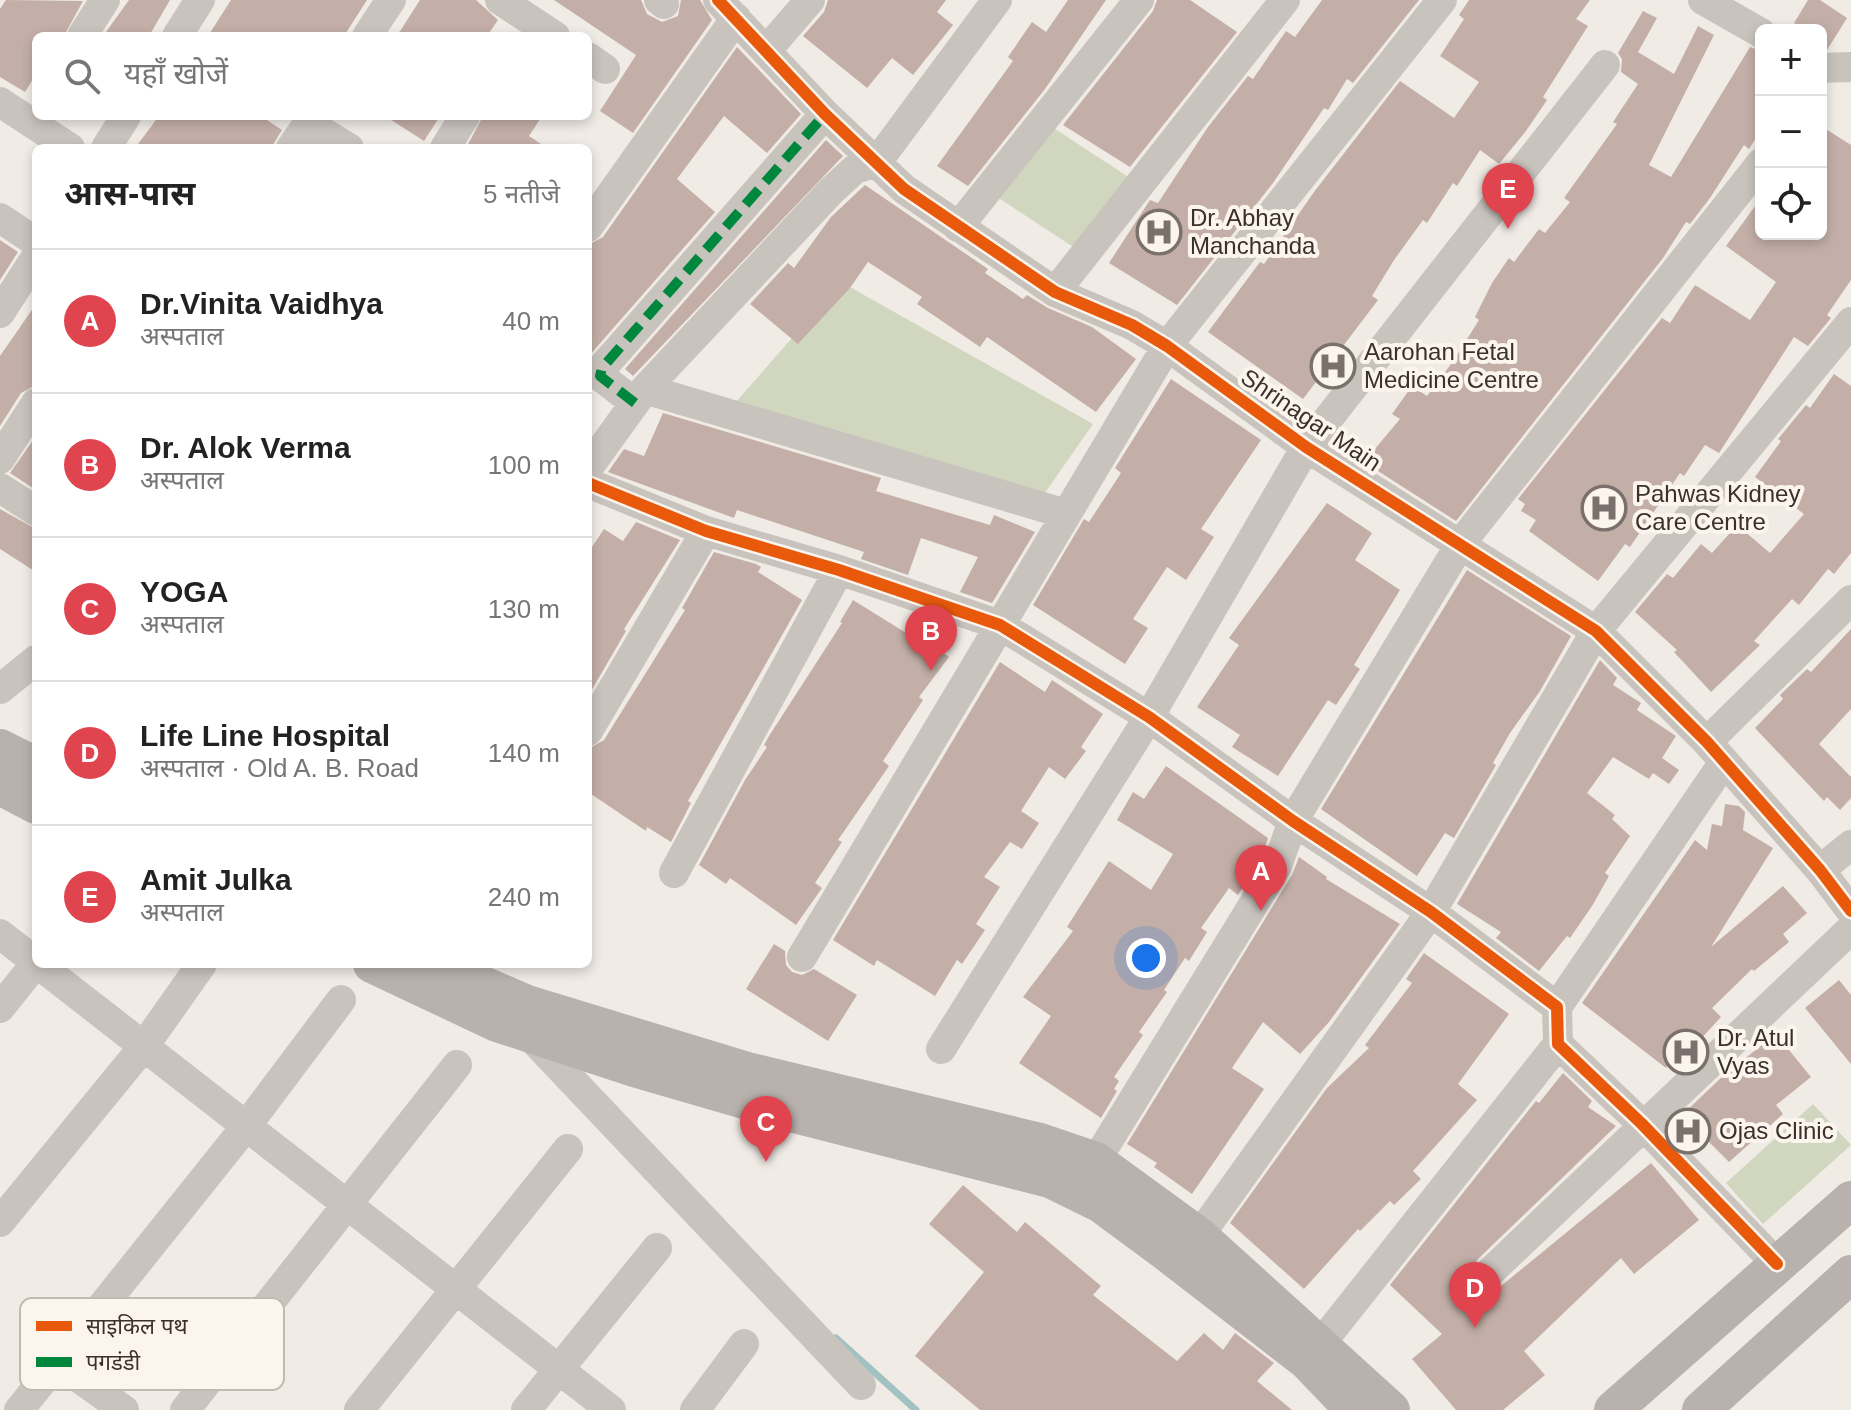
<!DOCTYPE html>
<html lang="hi">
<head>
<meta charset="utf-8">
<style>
  :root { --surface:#fff; --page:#f6f6f6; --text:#222; --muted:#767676; --line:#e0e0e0; --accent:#1a73e8 }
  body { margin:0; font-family:Helvetica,"Noto Sans Devanagari",sans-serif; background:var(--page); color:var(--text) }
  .controls { position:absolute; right:24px; top:24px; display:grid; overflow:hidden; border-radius:12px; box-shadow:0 4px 12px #0003 }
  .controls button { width:72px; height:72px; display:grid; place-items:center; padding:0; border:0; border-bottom:2px solid var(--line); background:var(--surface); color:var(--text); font:40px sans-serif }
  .you { position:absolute; left:1146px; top:958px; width:28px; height:28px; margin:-20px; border:6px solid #fff; border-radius:50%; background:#1a73e8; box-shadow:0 0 0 12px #1a73e833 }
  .badge { display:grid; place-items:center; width:52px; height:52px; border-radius:50%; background:var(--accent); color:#fff; font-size:26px; font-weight:700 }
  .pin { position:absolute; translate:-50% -66px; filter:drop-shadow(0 2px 4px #0008) }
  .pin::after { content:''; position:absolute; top:42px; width:28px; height:24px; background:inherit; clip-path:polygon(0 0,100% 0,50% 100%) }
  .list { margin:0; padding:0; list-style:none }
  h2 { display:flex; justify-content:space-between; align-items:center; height:104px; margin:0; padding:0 32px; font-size:34px }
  h2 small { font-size:26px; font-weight:400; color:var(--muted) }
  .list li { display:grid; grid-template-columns:52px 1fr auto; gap:24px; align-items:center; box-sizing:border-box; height:144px; padding:0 32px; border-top:2px solid var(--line) }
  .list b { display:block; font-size:30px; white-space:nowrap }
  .list p { margin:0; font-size:26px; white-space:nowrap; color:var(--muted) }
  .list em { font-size:26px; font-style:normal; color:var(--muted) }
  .icon { flex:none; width:44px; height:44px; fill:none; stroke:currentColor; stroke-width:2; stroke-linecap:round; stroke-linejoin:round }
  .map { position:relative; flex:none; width:1851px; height:1410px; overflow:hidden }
  .search { position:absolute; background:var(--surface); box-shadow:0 4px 12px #0003; left:32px; top:32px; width:560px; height:88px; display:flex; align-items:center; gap:20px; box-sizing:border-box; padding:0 28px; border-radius:12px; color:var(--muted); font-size:30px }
  .panel { position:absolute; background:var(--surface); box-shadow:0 4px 12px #0003; left:32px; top:144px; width:560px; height:824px; border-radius:12px }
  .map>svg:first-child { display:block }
  .green { fill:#d1d6bf }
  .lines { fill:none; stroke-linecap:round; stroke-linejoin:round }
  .stream { stroke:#a1c2c1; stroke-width:7 }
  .building { fill:#c3afa7 }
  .minor { stroke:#c9c3be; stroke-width:30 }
  .major { stroke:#b8b1ad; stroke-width:38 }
  .quiet { stroke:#00873e; stroke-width:10; stroke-dasharray:20 10; stroke-linecap:butt }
  .cycleway-casing { stroke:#fbf5ee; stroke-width:17 }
  .cycleway { stroke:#e8590c; stroke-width:12 }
  .labels { text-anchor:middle; stroke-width:8; stroke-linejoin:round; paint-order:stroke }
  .poi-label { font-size:24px; fill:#3b302b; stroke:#fbf5ee; text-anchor:start }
  .street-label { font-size:24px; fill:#3b302b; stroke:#fbf5ee }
  .key { fill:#fbf5ee; stroke:#c1bab4; stroke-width:2 }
  .key-label { font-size:22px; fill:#3b302b }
</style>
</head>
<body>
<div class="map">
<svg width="1851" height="1410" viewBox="0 0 1851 1410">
  <rect width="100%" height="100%" fill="#f0ebe5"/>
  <path class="green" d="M 1046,123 L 1133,180 L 1084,254 L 997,197 Z
    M 841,282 L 1093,424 L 1042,497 L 736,402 Z
    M 1813,1104 L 1851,1145 L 1763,1224 L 1726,1183 Z"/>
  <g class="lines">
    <path class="stream" d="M 836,1338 L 916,1410"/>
  </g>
  <path class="building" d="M 6,0 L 83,1 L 64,36 L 36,36 L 36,74 L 25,92 L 0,77 L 0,9 Z
    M 129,0 L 170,0 L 149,36 L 103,36 Z
    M 231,0 L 367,0 L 344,36 L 208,36 Z
    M 420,0 L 476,0 L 498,20 L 487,36 L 397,36 Z
    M 554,0 L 641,0 L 647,14 L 662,22 L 678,16 L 681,0 L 700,0 L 712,20 L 633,133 L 600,111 L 636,55 Z
    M 828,0 L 946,0 L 937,12 L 953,25 L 913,75 L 892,58 L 867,88 L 803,36 L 824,12 Z
    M 1068,0 L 1106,0 L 1045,89 L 968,186 L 937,166 L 1013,61 L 1008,57 L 1032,22 L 1046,32 Z
    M 1157,0 L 1190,0 L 1237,32 L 1130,167 L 1063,125 L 1153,11 Z
    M 1322,0 L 1419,0 L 1353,83 L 1347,79 L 1328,110 L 1324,108 L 1273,183 L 1177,305 L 1109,263 L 1150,200 L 1158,203 L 1208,127 L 1248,76 L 1253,79 L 1286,31 L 1295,37 Z
    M 1469,0 L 1590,0 L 1576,19 L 1588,26 L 1543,97 L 1547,100 L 1526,131 L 1499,164 L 1480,150 L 1457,186 L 1453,183 L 1427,223 L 1423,220 L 1394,260 L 1372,296 L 1378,300 L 1303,399 L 1208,332 L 1260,262 L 1264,264 L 1314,192 L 1400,81 L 1454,118 L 1479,82 L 1440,56 L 1464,19 L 1459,15 Z
    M 1808,0 L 1820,0 L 1847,18 L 1827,50 L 1821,50 L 1821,30 L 1805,30 L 1794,23 Z
    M 1643,11 L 1657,18 L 1638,52 L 1674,74 L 1698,26 L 1714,35 L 1649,165 L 1671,177 L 1750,47 L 1761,51 L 1761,130 L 1749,149 L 1744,145 L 1710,198 L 1690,224 L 1686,222 L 1663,258 L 1456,521 L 1364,462 L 1400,419 L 1392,414 L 1412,386 L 1427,396 L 1454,360 L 1479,320 L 1475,317 L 1492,283 L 1509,258 L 1514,262 L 1539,229 L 1545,233 L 1570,202 L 1564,198 L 1617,124 L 1613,122 L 1638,84 L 1621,72 L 1622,59 L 1618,53 Z
    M 737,47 L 801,114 L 767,153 L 724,116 L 677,179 L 715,212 L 588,357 L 588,245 L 603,237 Z
    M 159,116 L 261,116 L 282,130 L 271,148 L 135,148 Z
    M 385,116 L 440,116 L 424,141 Z
    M 483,116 L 542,116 L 529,136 L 547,148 L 466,148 Z
    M 1821,126 L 1851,145 L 1851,280 L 1827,315 L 1831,318 L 1808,346 L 1794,337 L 1719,453 L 1705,445 L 1684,476 L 1680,473 L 1630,547 L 1625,544 L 1598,581 L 1529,531 L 1536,520 L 1521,511 L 1525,504 L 1518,499 L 1662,318 L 1670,323 L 1695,285 L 1750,320 L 1776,282 L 1726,246 L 1761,198 L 1761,234 L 1821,234 Z
    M 826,140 L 843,156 L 633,376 L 625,369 Z
    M 865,185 L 988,269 L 985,273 L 1023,299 L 1027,295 L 1048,308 L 1092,327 L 1136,359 L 1096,412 L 987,337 L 980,347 L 917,304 L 922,297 L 868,262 L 850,288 L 798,344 L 750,304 L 788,263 L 794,268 L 831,217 Z
    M 0,240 L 18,252 L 0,280 Z
    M 36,304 L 36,385 L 21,393 L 0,426 L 0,356 Z
    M 1834,374 L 1851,386 L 1851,553 L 1834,574 L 1828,569 L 1799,605 L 1792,599 L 1754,641 L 1760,645 L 1711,692 L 1674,652 L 1677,650 L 1635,612 L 1667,574 L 1673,578 L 1701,544 L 1712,553 L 1737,525 L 1770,553 L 1804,514 L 1755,477 L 1781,441 L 1778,439 L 1806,405 L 1810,408 Z
    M 1171,379 L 1261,440 L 1201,529 L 1214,537 L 1186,580 L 1167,567 L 1133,619 L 1148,628 L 1125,664 L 1033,605 L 1084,519 L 1089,522 L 1121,473 L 1115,468 Z
    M 663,413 L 881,478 L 876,491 L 990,525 L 994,515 L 1035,532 L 992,603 L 960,592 L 978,557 L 921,538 L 908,575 L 861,559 L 864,552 L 737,510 L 734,518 L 608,472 L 624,449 L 644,456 Z
    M 36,436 L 36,490 L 10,473 Z
    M 1327,503 L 1372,533 L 1355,560 L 1400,590 L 1354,665 L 1360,669 L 1336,705 L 1328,700 L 1278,776 L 1232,747 L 1240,735 L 1197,707 L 1239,645 L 1229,638 Z
    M 0,509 L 36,529 L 36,572 L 0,549 Z
    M 636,522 L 680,540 L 624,629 L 626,631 L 590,693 L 588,553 L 604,529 L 623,541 Z
    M 714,552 L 756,564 L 761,567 L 758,572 L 802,600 L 688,801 L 691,803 L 671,842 L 647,827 L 646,831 L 588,792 L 588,749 L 604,740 L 685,610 L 682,608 Z
    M 1467,570 L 1571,636 L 1540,691 L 1510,733 L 1493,763 L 1496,765 L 1454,838 L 1445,833 L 1417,876 L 1321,809 Z
    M 853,600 L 911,636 L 914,632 L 949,657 L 919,697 L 923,700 L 883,761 L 889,766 L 838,840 L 842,842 L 815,883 L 822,888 L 796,925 L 730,878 L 726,884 L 699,865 L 745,780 L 767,747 L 764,745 L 769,736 L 842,623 L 840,622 Z
    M 1851,629 L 1851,709 L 1819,744 L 1851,777 L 1851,798 L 1840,810 L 1827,797 L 1824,801 L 1755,728 L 1783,699 L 1780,695 L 1807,669 L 1811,672 Z
    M 1600,660 L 1617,678 L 1613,685 L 1641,703 L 1637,710 L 1676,736 L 1662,758 L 1679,770 L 1669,784 L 1653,773 L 1649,779 L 1613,757 L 1587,793 L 1615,815 L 1612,819 L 1630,836 L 1605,873 L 1609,876 L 1592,906 L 1570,938 L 1567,936 L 1539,971 L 1496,938 L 1501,932 L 1457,904 Z
    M 1000,662 L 1045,692 L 1052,680 L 1103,714 L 1081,747 L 1086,751 L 1065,779 L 1049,767 L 1021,811 L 1039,823 L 1022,849 L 1010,842 L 984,877 L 1000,887 L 976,924 L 985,930 L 962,964 L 957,960 L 935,996 L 877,960 L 874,966 L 833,940 Z
    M 1166,766 L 1268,838 L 1261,858 L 1238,895 L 1229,888 L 1201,928 L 1207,932 L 1189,961 L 1185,958 L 1164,990 L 1167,992 L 1139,1032 L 1143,1035 L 1114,1077 L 1119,1081 L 1114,1089 L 1117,1091 L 1101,1118 L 1019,1063 L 1051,1016 L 1023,997 L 1073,931 L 1067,927 L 1109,861 L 1151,890 L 1173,854 L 1117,820 L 1133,792 L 1144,799 Z
    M 1725,804 L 1739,806 L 1745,812 L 1743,830 L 1773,848 L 1711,947 L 1783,886 L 1807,913 L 1783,934 L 1789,942 L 1754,971 L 1752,969 L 1712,1008 L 1721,1017 L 1697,1043 L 1688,1035 L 1666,1068 L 1582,1003 L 1695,840 L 1707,850 L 1712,824 L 1722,826 Z
    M 1299,857 L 1327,877 L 1326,879 L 1400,924 L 1329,1022 L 1300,1054 L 1263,1022 L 1232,1068 L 1264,1089 L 1192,1194 L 1154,1167 L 1157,1163 L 1127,1144 L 1292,875 Z
    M 774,944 L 785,951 L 786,965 L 792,972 L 802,975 L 814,969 L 857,995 L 828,1041 L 746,989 Z
    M 1424,953 L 1509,1014 L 1458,1084 L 1477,1100 L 1413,1171 L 1421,1179 L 1394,1205 L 1390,1201 L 1360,1231 L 1358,1229 L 1304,1289 L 1230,1223 L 1327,1088 L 1369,1048 L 1365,1045 L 1412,983 L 1406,979 Z
    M 1839,980 L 1851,995 L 1851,1064 L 1805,1008 Z
    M 1776,1034 L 1811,1077 L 1776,1105 L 1783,1114 L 1729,1162 L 1682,1115 L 1724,1075 Z
    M 1563,1073 L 1592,1101 L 1588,1107 L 1616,1126 L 1477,1260 L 1471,1276 L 1477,1286 L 1492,1291 L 1501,1286 L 1651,1163 L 1699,1220 L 1634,1274 L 1621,1258 L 1524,1351 L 1545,1375 L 1503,1410 L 1456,1410 L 1412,1359 L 1442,1334 L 1390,1285 L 1536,1101 L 1539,1103 Z
    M 963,1185 L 1017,1232 L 1025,1222 L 1101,1286 L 1093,1295 L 1177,1361 L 1204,1333 L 1223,1350 L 1235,1333 L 1274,1363 L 1257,1381 L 1292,1410 L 980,1410 L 915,1356 L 984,1272 L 929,1224 Z"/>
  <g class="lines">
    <path class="minor" d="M 500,0 L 555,36
      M 659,0 L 664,4
      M 718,0 L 825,114 L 904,189 L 1055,292 L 1132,325 L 1167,346 L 1306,447 L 1596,631 L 1707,742 L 1820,870 L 1851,911
      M 1703,0 L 1761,33
      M 82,36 L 105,0
      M 177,36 L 200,0
      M 367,36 L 391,0
      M 767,50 L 810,0
      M 588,57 L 605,69
      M 1821,68 L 1851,67
      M 0,102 L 70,148
      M 308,123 L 349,148
      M 106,148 L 126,116
      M 291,148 L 313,116
      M 445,148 L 465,116
      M 0,218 L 36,242
      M 588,227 L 736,18
      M 958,227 L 1139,0
      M 1055,292 L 1285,0
      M 0,313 L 36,257
      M 645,389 L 1066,514
      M 635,403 L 600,376 L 602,368 L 825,114
      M 0,459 L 36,403
      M 588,468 L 645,389 L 831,191 L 855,169 L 877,162 L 997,0
      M 588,483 L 706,531 L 839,570 L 1000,625 L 1149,717 L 1293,821 L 1431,912 L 1557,1007 L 1558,1044 L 1642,1124 L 1777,1264
      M 0,488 L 36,511
      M 0,689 L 36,660
      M 588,731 L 706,531
      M 1707,742 L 1851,600
      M 1820,870 L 1851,845
      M 674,873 L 839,570
      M 0,934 L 36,962
      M 802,957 L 1167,346 L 1442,0
      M 38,964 L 611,1410
      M 1557,1007 L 1724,762
      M 0,1008 L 36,963
      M 527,1033 L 861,1385
      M 941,1049 L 1149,717 L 1306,447 L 1605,65
      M 1084,1180 L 1277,866 L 1293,821 L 1461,543 L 1761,163
      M 0,1222 L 144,1046 L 202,964
      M 1199,1236 L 1431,912 L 1596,631 L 1851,322
      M 1489,1273 L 1851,929
      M 1307,1361 L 1558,1044
      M 58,1363 L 124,1410
      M 19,1410 L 247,1125 L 341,1000
      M 185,1410 L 457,1065
      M 359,1410 L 568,1149
      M 526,1410 L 657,1248
      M 695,1410 L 744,1344"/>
    <path class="major" d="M 0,748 L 36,766
      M 0,786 L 36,805
      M 372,964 L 497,1023 L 634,1068 L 779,1110 L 1050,1179 L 1101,1204 L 1166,1252 L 1307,1361 L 1354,1410
      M 435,964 L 527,1004 L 747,1071 L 1040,1142 L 1096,1161 L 1199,1236 L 1391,1410
      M 1613,1410 L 1851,1200
      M 1701,1410 L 1851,1274"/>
    <path class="quiet" d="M 635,403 L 600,376 L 602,368 L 825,114"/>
    <g class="cycleway-casing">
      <path id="cycleway" d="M 718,0 L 825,114 L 904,189 L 1055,292 L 1132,325 L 1167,346 L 1306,447 L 1596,631 L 1707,742 L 1820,870 L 1851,911
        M 588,483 L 706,531 L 839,570 L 1000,625 L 1149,717 L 1293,821 L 1431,912 L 1557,1007 L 1558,1044 L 1642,1124 L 1777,1264"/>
    </g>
    <use href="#cycleway" class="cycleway"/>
  </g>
  <defs>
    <g id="hospital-ring" transform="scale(2.3)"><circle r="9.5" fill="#fbf5ee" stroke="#7a716c" stroke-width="1.5"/><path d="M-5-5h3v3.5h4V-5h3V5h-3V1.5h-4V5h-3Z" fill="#7a716c"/></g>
  </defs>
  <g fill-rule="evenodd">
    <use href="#hospital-ring" x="1159" y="232"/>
    <use href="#hospital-ring" x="1333" y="366"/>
    <use href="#hospital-ring" x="1604" y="508"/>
    <use href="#hospital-ring" x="1686" y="1052"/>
    <use href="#hospital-ring" x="1688" y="1131"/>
  </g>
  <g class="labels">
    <g class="poi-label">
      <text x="1190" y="226">Dr. Abhay<tspan x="1190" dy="28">Manchanda</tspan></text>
      <text x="1364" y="360">Aarohan Fetal<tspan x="1364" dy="28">Medicine Centre</tspan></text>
      <text x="1635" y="502">Pahwas Kidney<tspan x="1635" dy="28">Care Centre</tspan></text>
      <text x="1717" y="1046">Dr. Atul<tspan x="1717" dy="28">Vyas</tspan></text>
      <text x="1719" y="1139">Ojas Clinic</text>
    </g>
    <g class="street-label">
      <text transform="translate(1311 420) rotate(34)" y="8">Shrinagar Main</text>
    </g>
  </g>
  <rect x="20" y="1298" width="264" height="92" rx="12" class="key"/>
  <rect x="36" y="1321" width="36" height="10" fill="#e8590c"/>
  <rect x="36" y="1357" width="36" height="10" fill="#00873e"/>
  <g class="key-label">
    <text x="86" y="1334">साइकिल पथ</text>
    <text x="86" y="1370">पगडंडी</text>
  </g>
</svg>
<div class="controls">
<button>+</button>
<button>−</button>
<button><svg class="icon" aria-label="locate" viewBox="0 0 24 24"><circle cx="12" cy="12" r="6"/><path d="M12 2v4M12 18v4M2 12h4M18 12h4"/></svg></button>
</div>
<div class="you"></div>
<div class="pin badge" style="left:1261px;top:911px;background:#e0444e">A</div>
<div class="pin badge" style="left:931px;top:671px;background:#e0444e">B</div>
<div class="pin badge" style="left:766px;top:1162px;background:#e0444e">C</div>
<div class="pin badge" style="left:1475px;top:1328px;background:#e0444e">D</div>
<div class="pin badge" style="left:1508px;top:229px;background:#e0444e">E</div>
<div class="search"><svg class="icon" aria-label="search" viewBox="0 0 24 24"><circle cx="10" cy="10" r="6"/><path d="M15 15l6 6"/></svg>यहाँ खोजें</div>
<section class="panel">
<h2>आस-पास<small>5 नतीजे</small></h2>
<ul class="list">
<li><span class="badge" style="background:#e0444e">A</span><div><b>Dr.Vinita Vaidhya</b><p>अस्पताल</p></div><em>40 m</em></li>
<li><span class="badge" style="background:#e0444e">B</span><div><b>Dr. Alok Verma</b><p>अस्पताल</p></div><em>100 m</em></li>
<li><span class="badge" style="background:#e0444e">C</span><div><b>YOGA</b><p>अस्पताल</p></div><em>130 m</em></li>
<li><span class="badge" style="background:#e0444e">D</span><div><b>Life Line Hospital</b><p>अस्पताल · Old A. B. Road</p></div><em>140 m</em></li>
<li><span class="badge" style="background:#e0444e">E</span><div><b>Amit Julka</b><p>अस्पताल</p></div><em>240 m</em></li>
</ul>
</section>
</div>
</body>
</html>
